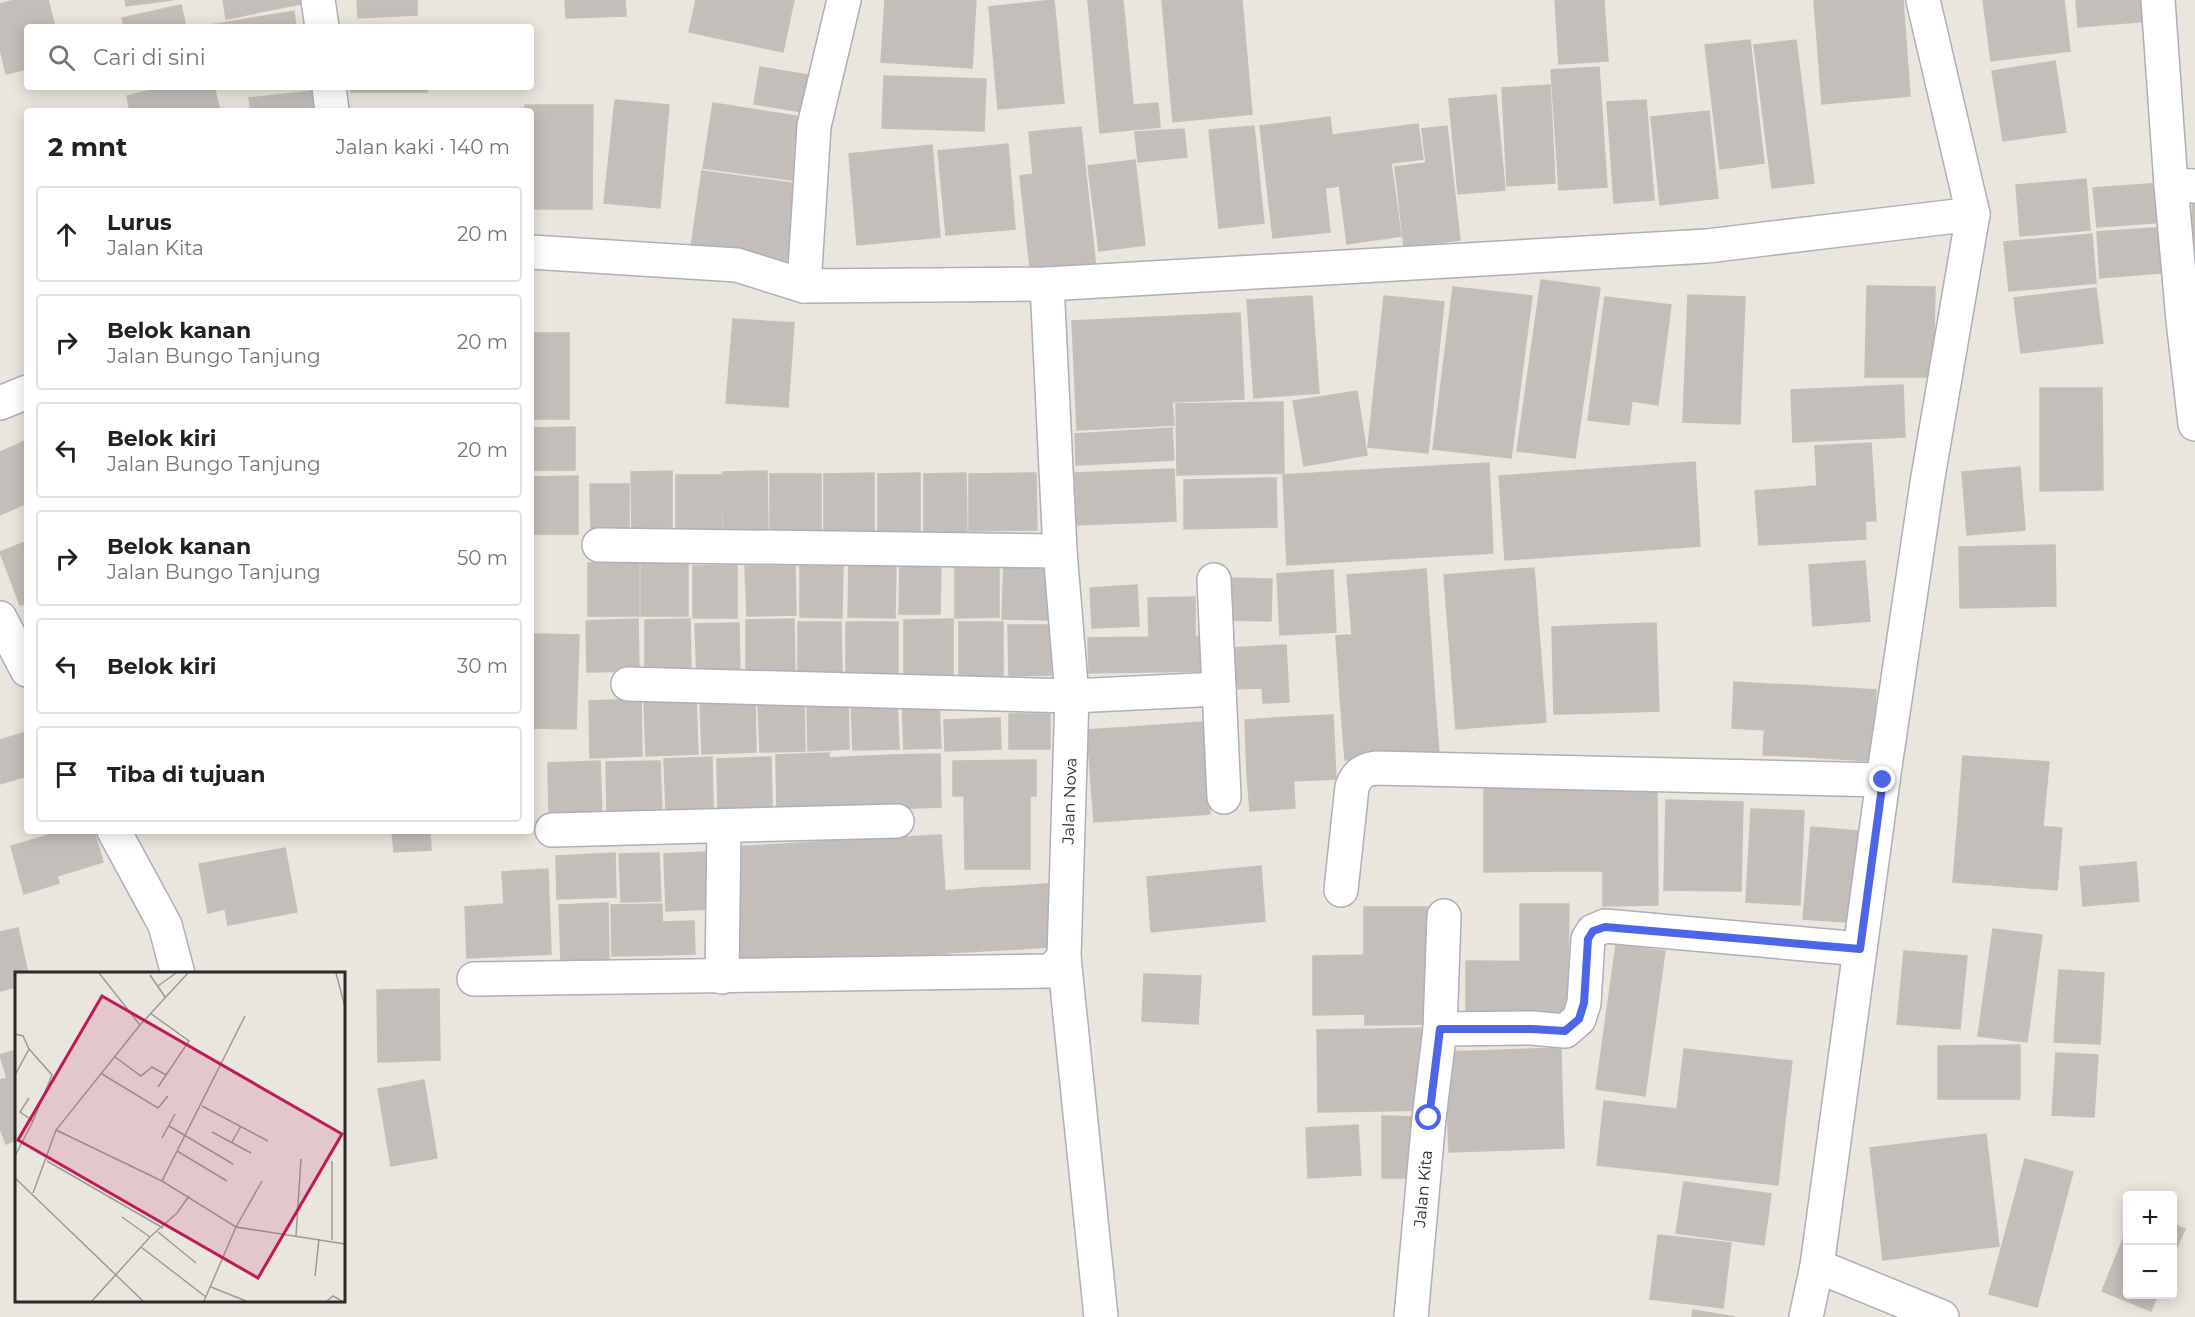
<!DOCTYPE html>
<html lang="id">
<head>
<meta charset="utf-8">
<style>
  :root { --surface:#fff; --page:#f6f6f6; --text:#202124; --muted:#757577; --line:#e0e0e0 }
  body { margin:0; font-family:Montserrat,sans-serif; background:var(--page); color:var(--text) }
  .controls { position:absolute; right:18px; bottom:18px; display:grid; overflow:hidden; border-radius:6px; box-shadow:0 3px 15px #0003 }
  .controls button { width:54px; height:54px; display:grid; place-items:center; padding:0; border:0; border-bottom:2px solid var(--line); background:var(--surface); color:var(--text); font:30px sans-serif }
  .stop { position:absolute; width:18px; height:18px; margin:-14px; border:4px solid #4d66e7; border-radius:50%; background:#fff }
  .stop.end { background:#4d66e7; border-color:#fff; box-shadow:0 2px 6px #0008 }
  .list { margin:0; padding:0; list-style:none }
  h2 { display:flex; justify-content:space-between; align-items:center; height:78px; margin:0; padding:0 24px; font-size:26px }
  h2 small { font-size:20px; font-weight:400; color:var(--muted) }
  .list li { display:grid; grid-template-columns:39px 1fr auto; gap:18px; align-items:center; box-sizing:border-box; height:96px; margin:0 12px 12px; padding:0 12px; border:2px solid var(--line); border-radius:6px }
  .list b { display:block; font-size:22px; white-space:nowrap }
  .list p { margin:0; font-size:20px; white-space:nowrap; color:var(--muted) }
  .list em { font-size:20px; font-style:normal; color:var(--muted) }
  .icon { flex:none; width:33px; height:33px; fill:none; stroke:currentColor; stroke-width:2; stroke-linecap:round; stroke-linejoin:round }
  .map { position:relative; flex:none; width:2195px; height:1317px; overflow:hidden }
  .search { position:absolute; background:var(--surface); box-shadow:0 3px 15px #0003; left:24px; top:24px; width:510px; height:66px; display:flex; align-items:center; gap:15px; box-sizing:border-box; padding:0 21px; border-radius:6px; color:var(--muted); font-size:22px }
  .panel { position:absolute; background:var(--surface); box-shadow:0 3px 15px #0003; left:24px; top:108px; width:510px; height:726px; border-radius:6px }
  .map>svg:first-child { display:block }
  .building { fill:#c3beb9; stroke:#c5c0b7; stroke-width:1.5 }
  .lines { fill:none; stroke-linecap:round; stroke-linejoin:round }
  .minor-casing { stroke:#adafb9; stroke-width:36 }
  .minor { stroke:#fff; stroke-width:33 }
  .route { stroke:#4d66e7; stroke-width:8 }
  .labels { text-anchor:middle; stroke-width:5; stroke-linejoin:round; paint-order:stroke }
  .street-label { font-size:16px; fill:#292929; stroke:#fff }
  .inset-road { fill:none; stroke:#9d9a95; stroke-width:1.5 }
  .view { fill:#c2185b; fill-opacity:0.15; stroke:#c2185b; stroke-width:3 }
  .inset-edge { fill:none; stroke:#292929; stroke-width:3 }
</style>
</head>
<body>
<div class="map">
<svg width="2195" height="1317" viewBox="0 0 2195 1317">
  <rect width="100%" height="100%" fill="#eae5dd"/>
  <path class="building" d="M 15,0 L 48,0 L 55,27 L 27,27 L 27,69 L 6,74 L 0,48 L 0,4 Z
    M 125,0 L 172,0 L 126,6 Z
    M 223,0 L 314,0 L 315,1 L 226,19 Z
    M 357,0 L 417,0 L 417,15 L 358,18 Z
    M 565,0 L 625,0 L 626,16 L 566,18 Z
    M 696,0 L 794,0 L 783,52 L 689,32 Z
    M 885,0 L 976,0 L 972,68 L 881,62 Z
    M 1054,0 L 1064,103 L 998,109 L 989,7 Z
    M 1088,0 L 1123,0 L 1133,105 L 1158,103 L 1160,127 L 1100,133 Z
    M 1162,0 L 1242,0 L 1252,114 L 1173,122 Z
    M 1604,0 L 1608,61 L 1559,64 L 1555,1 Z
    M 1814,0 L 1903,0 L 1910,96 L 1822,104 Z
    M 1983,0 L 2064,0 L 2070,51 L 1991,61 Z
    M 2076,0 L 2148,0 L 2149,21 L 2078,27 Z
    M 181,5 L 186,27 L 124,27 L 122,18 Z
    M 294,11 L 296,27 L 211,27 L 211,25 Z
    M 1750,40 L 1764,163 L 1720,169 L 1705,45 Z
    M 1796,40 L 1814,183 L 1772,188 L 1754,45 Z
    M 2055,61 L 2066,132 L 2003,141 L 1992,71 Z
    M 760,67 L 814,76 L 808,113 L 754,104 Z
    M 1599,67 L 1607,187 L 1559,190 L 1551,70 Z
    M 884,76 L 986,79 L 984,131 L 882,128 Z
    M 1550,85 L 1555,183 L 1507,186 L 1502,88 Z
    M 164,87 L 214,87 L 220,111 L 130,111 L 127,96 Z
    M 351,87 L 427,87 L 427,92 L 351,92 Z
    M 322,90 L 324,111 L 251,111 L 249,98 Z
    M 1496,95 L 1505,190 L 1458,194 L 1449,99 Z
    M 615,100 L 669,105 L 660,208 L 604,203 Z
    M 1646,100 L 1654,200 L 1614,203 L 1607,102 Z
    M 713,103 L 808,118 L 799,181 L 703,168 Z
    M 525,105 L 593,105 L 592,209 L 531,209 L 531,111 L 525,111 Z
    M 1709,111 L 1718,198 L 1660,205 L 1651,117 Z
    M 1330,117 L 1338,186 L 1325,188 L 1330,232 L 1273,238 L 1260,126 Z
    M 1418,124 L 1423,159 L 1391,163 L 1401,236 L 1347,244 L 1333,135 Z
    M 1254,126 L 1264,223 L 1219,228 L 1209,130 Z
    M 1447,126 L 1460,240 L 1404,247 L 1395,167 L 1426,163 L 1422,129 Z
    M 1081,127 L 1096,269 L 1031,277 L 1020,176 L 1033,174 L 1029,132 Z
    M 1184,129 L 1187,157 L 1138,162 L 1135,132 Z
    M 1008,144 L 1015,229 L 946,235 L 938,151 Z
    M 932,145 L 940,237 L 857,245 L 849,154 Z
    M 1135,160 L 1145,245 L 1099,251 L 1088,166 Z
    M 702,171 L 798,184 L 786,267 L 690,254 Z
    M 2086,179 L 2090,230 L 2020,236 L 2016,185 Z
    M 2162,183 L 2165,222 L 2097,227 L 2093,188 Z
    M 2193,199 L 2195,199 L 2195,288 L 2187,288 Z
    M 2168,227 L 2171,272 L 2100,278 L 2097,232 Z
    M 2092,234 L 2096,283 L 2009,291 L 2004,242 Z
    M 1541,280 L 1600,288 L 1575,458 L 1517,451 Z
    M 1867,286 L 1935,287 L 1933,377 L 1865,377 Z
    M 1453,287 L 1532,296 L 1511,458 L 1433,449 Z
    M 2096,288 L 2103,343 L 2021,353 L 2014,298 Z
    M 1688,295 L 1745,297 L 1740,424 L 1683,422 Z
    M 1312,296 L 1319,393 L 1254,398 L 1247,300 Z
    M 1384,296 L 1444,302 L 1428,453 L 1368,447 Z
    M 1605,297 L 1671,305 L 1658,405 L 1632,401 L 1629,425 L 1588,420 Z
    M 1240,313 L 1244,399 L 1172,402 L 1174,425 L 1077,430 L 1072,321 Z
    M 733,319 L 794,323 L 788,407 L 726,403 Z
    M 531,333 L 569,333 L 569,419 L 531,419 Z
    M 1903,385 L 1905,437 L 1793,442 L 1791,390 Z
    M 2040,388 L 2102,388 L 2103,490 L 2040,491 Z
    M 1357,391 L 1367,455 L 1304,466 L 1293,401 Z
    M 1283,402 L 1284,473 L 1177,475 L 1176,404 Z
    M 575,427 L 575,470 L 531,470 L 531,428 Z
    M 1172,428 L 1174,460 L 1076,465 L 1075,434 Z
    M 27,440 L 27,503 L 0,515 L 0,452 Z
    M 1871,443 L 1876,521 L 1865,521 L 1866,539 L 1759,545 L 1755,491 L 1817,486 L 1815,446 Z
    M 1695,462 L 1700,546 L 1505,560 L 1499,476 Z
    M 1489,463 L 1493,553 L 1442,556 L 1437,466 Z
    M 1437,466 L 1442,556 L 1387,559 L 1382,469 Z
    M 2020,467 L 2025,530 L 1967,535 L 1962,472 Z
    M 1174,469 L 1176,521 L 1077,525 L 1075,473 Z
    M 1382,469 L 1387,559 L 1336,562 L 1331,472 Z
    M 672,471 L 672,534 L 632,534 L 631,472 Z
    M 767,471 L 768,535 L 724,536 L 723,472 Z
    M 1331,472 L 1336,562 L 1287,565 L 1283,475 Z
    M 874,473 L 874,533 L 824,534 L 824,474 Z
    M 920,473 L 920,532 L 878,532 L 878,474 Z
    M 966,473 L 967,533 L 924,534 L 924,474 Z
    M 1036,473 L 1037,530 L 969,531 L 969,474 Z
    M 770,474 L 821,474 L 821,535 L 770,535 Z
    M 676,475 L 722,475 L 722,534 L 676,535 Z
    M 578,476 L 578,534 L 531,534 L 531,477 Z
    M 1276,478 L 1277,527 L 1184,529 L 1184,480 Z
    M 590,484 L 629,484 L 629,534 L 591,535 Z
    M 27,541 L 27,603 L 20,605 L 0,552 Z
    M 2055,545 L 2056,606 L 1960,608 L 1959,547 Z
    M 1004,560 L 1056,561 L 1055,620 L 1002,619 Z
    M 1865,561 L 1870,621 L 1813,626 L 1809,565 Z
    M 688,562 L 688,616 L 641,616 L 641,563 Z
    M 849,562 L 896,562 L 895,618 L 848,617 Z
    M 900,562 L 941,563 L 940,614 L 899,614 Z
    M 588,563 L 639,563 L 639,616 L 588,616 Z
    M 737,565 L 737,618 L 693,618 L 693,566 Z
    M 745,566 L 795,566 L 796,615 L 747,616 Z
    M 800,566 L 843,566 L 842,618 L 800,617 Z
    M 955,568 L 999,568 L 999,617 L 955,618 Z
    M 1534,568 L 1546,722 L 1456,729 L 1444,575 Z
    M 1426,569 L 1430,629 L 1352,635 L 1347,575 Z
    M 1333,570 L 1336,632 L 1280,635 L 1277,574 Z
    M 1225,578 L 1272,579 L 1271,621 L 1225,620 Z
    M 1137,585 L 1139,626 L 1092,628 L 1090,588 Z
    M 1195,597 L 1195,636 L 1149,637 L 1148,598 Z
    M 638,619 L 639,671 L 587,672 L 586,621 Z
    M 690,619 L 691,670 L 645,671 L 645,620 Z
    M 794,619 L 795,674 L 746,675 L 746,620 Z
    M 953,619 L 953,679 L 904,679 L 904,620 Z
    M 798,622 L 841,622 L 842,672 L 798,673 Z
    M 846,622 L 898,622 L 898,677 L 846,677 Z
    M 959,622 L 1003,622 L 1003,677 L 959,678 Z
    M 739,623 L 740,677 L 697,678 L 695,624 Z
    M 1656,623 L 1659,711 L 1599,713 L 1596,625 Z
    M 1008,625 L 1051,625 L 1051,675 L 1009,676 Z
    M 1596,625 L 1599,713 L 1554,714 L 1552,627 Z
    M 1430,629 L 1434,689 L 1340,696 L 1336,636 Z
    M 531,634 L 579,635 L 576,729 L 531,728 Z
    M 1210,636 L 1210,671 L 1149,672 L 1149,637 Z
    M 1149,637 L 1149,672 L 1089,673 L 1088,638 Z
    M 1286,645 L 1289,702 L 1263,703 L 1262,688 L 1231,689 L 1229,648 Z
    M 1734,682 L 1767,684 L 1764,730 L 1732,728 Z
    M 1767,684 L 1796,685 L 1792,756 L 1763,755 Z
    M 1796,685 L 1876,690 L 1872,761 L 1792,756 Z
    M 1434,689 L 1439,753 L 1345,760 L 1340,696 Z
    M 755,698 L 756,752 L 702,754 L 700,700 Z
    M 897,698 L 899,749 L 853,750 L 851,700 Z
    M 641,699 L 642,756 L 590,758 L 589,701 Z
    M 696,699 L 698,754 L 646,756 L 644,701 Z
    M 804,699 L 805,751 L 760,752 L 758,701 Z
    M 848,699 L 849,749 L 808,751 L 807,700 Z
    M 939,699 L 941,748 L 904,749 L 902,700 Z
    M 1009,714 L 1050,714 L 1050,749 L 1009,749 Z
    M 1333,715 L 1336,779 L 1293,781 L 1290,717 Z
    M 1290,717 L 1293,772 L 1247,775 L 1245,720 Z
    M 1000,718 L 1001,749 L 945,751 L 944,720 Z
    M 1204,722 L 1210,814 L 1152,818 L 1146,726 Z
    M 1146,726 L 1152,818 L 1094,822 L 1087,730 Z
    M 26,732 L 27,776 L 0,784 L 0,740 Z
    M 829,753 L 831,811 L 777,813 L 776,755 Z
    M 940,754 L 941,807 L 891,809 L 889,755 Z
    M 889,755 L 891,809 L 831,811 L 829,758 Z
    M 1963,756 L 2049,762 L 2043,826 L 1958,820 Z
    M 712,757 L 713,809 L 666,811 L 664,759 Z
    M 771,757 L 772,808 L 718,810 L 717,759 Z
    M 1036,760 L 1036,796 L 953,796 L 953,761 Z
    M 600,761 L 602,816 L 549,818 L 548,763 Z
    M 660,761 L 662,813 L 607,815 L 606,762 Z
    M 1293,772 L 1295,808 L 1250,811 L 1247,775 Z
    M 1657,785 L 1658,905 L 1603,906 L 1603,786 Z
    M 1556,786 L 1556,871 L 1484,872 L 1484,787 Z
    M 1556,786 L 1603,786 L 1604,871 L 1556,871 Z
    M 1030,796 L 1030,869 L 965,869 L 964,797 Z
    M 1666,800 L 1743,802 L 1741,891 L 1664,890 Z
    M 1751,809 L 1804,811 L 1800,905 L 1746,902 Z
    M 1958,820 L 2062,828 L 2057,890 L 1953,882 Z
    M 1811,827 L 1869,832 L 1861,923 L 1803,919 Z
    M 62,831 L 94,831 L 103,862 L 57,876 L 59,883 L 24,894 L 11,846 Z
    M 392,831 L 430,831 L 431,850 L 394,852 Z
    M 941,835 L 945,891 L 891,894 L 887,838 Z
    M 887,838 L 891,894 L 835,897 L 831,841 Z
    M 831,841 L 835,897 L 788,900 L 785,844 Z
    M 785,844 L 788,900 L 734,904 L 731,847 Z
    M 285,848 L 297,912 L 228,925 L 225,909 L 208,913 L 199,864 Z
    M 707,852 L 709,909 L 666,911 L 664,854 Z
    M 615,853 L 616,897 L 557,899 L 556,856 Z
    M 659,853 L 661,901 L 621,902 L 619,854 Z
    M 2136,862 L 2139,901 L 2083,906 L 2080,867 Z
    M 1261,866 L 1265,921 L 1151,932 L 1147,877 Z
    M 548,869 L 551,954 L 467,958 L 465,907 L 504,904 L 502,872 Z
    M 1058,883 L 1062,946 L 1020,949 L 1016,886 Z
    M 1016,886 L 1020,949 L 982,951 L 979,888 Z
    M 979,888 L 982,951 L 948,953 L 945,891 Z
    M 945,891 L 948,953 L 895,957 L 891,894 Z
    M 891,894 L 895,957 L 838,961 L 835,897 Z
    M 835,897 L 838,961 L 792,964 L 788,900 Z
    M 788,900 L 792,964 L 739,967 L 734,904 Z
    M 608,903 L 609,959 L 561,961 L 559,905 Z
    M 662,904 L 663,955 L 612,956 L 611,905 Z
    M 1520,904 L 1569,904 L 1568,962 L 1520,962 Z
    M 1364,907 L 1430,907 L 1430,969 L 1364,969 Z
    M 694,921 L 695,954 L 663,955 L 662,922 Z
    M 18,928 L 28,974 L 16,974 L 16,987 L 0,991 L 0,932 Z
    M 1993,929 L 2042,935 L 2027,1042 L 1978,1036 Z
    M 1616,945 L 1665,951 L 1645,1096 L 1596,1089 Z
    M 1904,951 L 1967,956 L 1960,1029 L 1897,1024 Z
    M 1364,955 L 1365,1014 L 1313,1015 L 1313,956 Z
    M 1466,961 L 1568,962 L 1568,1013 L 1466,1012 Z
    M 1364,969 L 1430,969 L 1431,1024 L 1365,1025 Z
    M 2059,970 L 2104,973 L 2100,1044 L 2054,1042 Z
    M 1144,974 L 1201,976 L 1198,1024 L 1142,1021 Z
    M 439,989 L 440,1060 L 378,1062 L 377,990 Z
    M 1425,1028 L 1426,1110 L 1380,1111 L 1379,1029 Z
    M 1379,1029 L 1380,1111 L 1318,1112 L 1317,1030 Z
    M 2020,1045 L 2020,1099 L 1938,1099 L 1938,1046 Z
    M 1561,1048 L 1562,1092 L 1506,1095 L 1505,1050 Z
    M 1684,1049 L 1792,1061 L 1785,1121 L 1677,1109 Z
    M 16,1050 L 16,1140 L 6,1144 L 0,1128 L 0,1080 L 7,1078 L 0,1055 Z
    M 1505,1050 L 1506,1095 L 1447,1097 L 1446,1052 Z
    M 2056,1053 L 2098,1055 L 2094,1117 L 2052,1115 Z
    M 424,1080 L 437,1158 L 391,1166 L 378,1089 Z
    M 1562,1092 L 1564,1148 L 1508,1150 L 1506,1095 Z
    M 1506,1095 L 1508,1150 L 1449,1152 L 1447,1097 Z
    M 1604,1101 L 1677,1109 L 1670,1173 L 1597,1165 Z
    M 1677,1109 L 1785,1121 L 1778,1185 L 1670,1173 Z
    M 1382,1116 L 1420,1117 L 1420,1178 L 1382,1178 Z
    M 1358,1125 L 1361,1175 L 1308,1178 L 1306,1128 Z
    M 1986,1134 L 1999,1246 L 1883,1260 L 1870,1148 Z
    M 2025,1159 L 2073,1172 L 2037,1307 L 1989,1294 Z
    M 1684,1182 L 1771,1194 L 1764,1245 L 1676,1233 Z
    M 2172,1224 L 2185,1229 L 2172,1259 Z
    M 2128,1227 L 2128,1294 L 2158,1294 L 2151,1311 L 2102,1291 Z
    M 1658,1235 L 1731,1243 L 1723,1308 L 1650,1299 Z
    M 1693,1310 L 1735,1317 L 1692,1317 Z"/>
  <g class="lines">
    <g class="minor-casing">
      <g id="minor">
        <path d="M 318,0 L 322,27"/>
        <path d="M 2158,0 L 2171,185 L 2195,186"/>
        <path d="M 329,87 L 332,111"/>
        <path d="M 2171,185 L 2183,320 L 2195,424"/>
        <path d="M 531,252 L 737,265 L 804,286 L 1047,284 L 1707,246 L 1973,214"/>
        <path d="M 1047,284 L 1060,551 L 1072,696 L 1064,957 L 1101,1317"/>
        <path d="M 804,286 L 814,126 L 844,0"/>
        <path d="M 0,403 L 27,392"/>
        <path d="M 599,545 L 1060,551"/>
        <path d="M 1214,580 L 1224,797"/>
        <path d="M 0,618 L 27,670"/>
        <path d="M 628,684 L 1072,696 L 1219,689"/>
        <path d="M 552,830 L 897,821"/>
        <path d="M 114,831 L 165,925 L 178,974"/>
        <path d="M 1341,890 L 1352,787 C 1357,774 1363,770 1376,768 L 1883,780"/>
        <path d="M 722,977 L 724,827"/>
        <path d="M 474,979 L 1051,971 L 1064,957"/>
        <path d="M 1440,1029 L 1532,1028 L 1565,1031 L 1579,1019 L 1584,1003 L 1588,939 L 1593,931 L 1605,926 L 1860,949"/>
        <path d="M 1817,1266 L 1942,1317"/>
        <path id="s1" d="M 1411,1317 L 1429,1118 L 1440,1029 L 1444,916"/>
        <path d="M 1806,1317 L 1817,1266 L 1883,780 L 1927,483 L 1973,214 L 1923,0"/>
      </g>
    </g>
    <use href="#minor" class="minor"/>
  </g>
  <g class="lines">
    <path class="route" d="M 1429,1118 L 1440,1029 L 1532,1029 L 1565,1031 L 1579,1019 L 1584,1003 L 1588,939 L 1593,931 L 1605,927 L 1860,949 L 1883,780"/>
  </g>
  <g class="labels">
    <g class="street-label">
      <text transform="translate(1069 801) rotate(-88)" y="6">Jalan Nova</text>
      <text dy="6" stroke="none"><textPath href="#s1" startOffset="129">Jalan Kita</textPath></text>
    </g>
  </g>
  <g transform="translate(15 972)">
    <rect width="330" height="330" fill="#eae5dd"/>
    <path class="inset-road" d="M 84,1 L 125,53M 321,1 L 330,35M 135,3 L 150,25M 143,14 L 161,1M 135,41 L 174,69 L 143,115M 0,62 L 8,64 L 14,77 L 0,103M 14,77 L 37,103 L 18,149M 100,85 L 126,104 L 137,95 L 151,103M 87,102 L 143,136 L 153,124M 187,134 L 253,169M 154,154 L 218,192M 41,158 L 147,209 L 221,255 L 330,272M 197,160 L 236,181M 147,166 L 160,142M 217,170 L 226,154M 162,179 L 212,209M 0,184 L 18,149 L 5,140 L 14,126M 32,189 L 148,256M 317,189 L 317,268M 0,206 L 128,329M 147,209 L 230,44M 18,221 L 41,158 L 125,53 L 173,1M 107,245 L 135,265M 143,260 L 181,291M 281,264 L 286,187M 126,275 L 191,325M 300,304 L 304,267M 196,315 L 231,329M 77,329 L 135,265 L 162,241 L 174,224M 189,329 L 221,255 L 247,209M 312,329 L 318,324 L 327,329"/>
    <path class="view" d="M 87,24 L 327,162 L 243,306 L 3,168 Z"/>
    <rect width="330" height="330" class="inset-edge"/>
  </g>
</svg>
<div class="controls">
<button>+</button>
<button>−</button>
</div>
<div class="stop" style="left:1429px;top:1118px"></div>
<div class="stop end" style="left:1883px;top:780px"></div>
<div class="search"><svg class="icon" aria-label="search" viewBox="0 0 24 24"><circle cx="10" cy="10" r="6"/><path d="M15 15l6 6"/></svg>Cari di sini</div>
<section class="panel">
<h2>2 mnt<small>Jalan kaki · 140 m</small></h2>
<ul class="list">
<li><svg class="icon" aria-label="ahead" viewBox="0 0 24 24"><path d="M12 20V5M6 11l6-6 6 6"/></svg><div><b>Lurus</b><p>Jalan Kita</p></div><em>20 m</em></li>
<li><svg class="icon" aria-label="right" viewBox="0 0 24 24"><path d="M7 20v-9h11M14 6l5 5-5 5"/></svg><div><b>Belok kanan</b><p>Jalan Bungo Tanjung</p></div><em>20 m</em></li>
<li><svg class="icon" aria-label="left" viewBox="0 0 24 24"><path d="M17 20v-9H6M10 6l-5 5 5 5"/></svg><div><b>Belok kiri</b><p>Jalan Bungo Tanjung</p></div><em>20 m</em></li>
<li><svg class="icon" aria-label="right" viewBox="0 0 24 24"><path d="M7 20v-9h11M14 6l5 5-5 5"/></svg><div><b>Belok kanan</b><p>Jalan Bungo Tanjung</p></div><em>50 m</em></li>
<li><svg class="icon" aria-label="left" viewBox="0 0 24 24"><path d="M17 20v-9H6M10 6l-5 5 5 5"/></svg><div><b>Belok kiri</b></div><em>30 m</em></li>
<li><svg class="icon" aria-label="arrive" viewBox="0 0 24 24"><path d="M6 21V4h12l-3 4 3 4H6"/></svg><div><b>Tiba di tujuan</b></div></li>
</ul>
</section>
</div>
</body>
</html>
